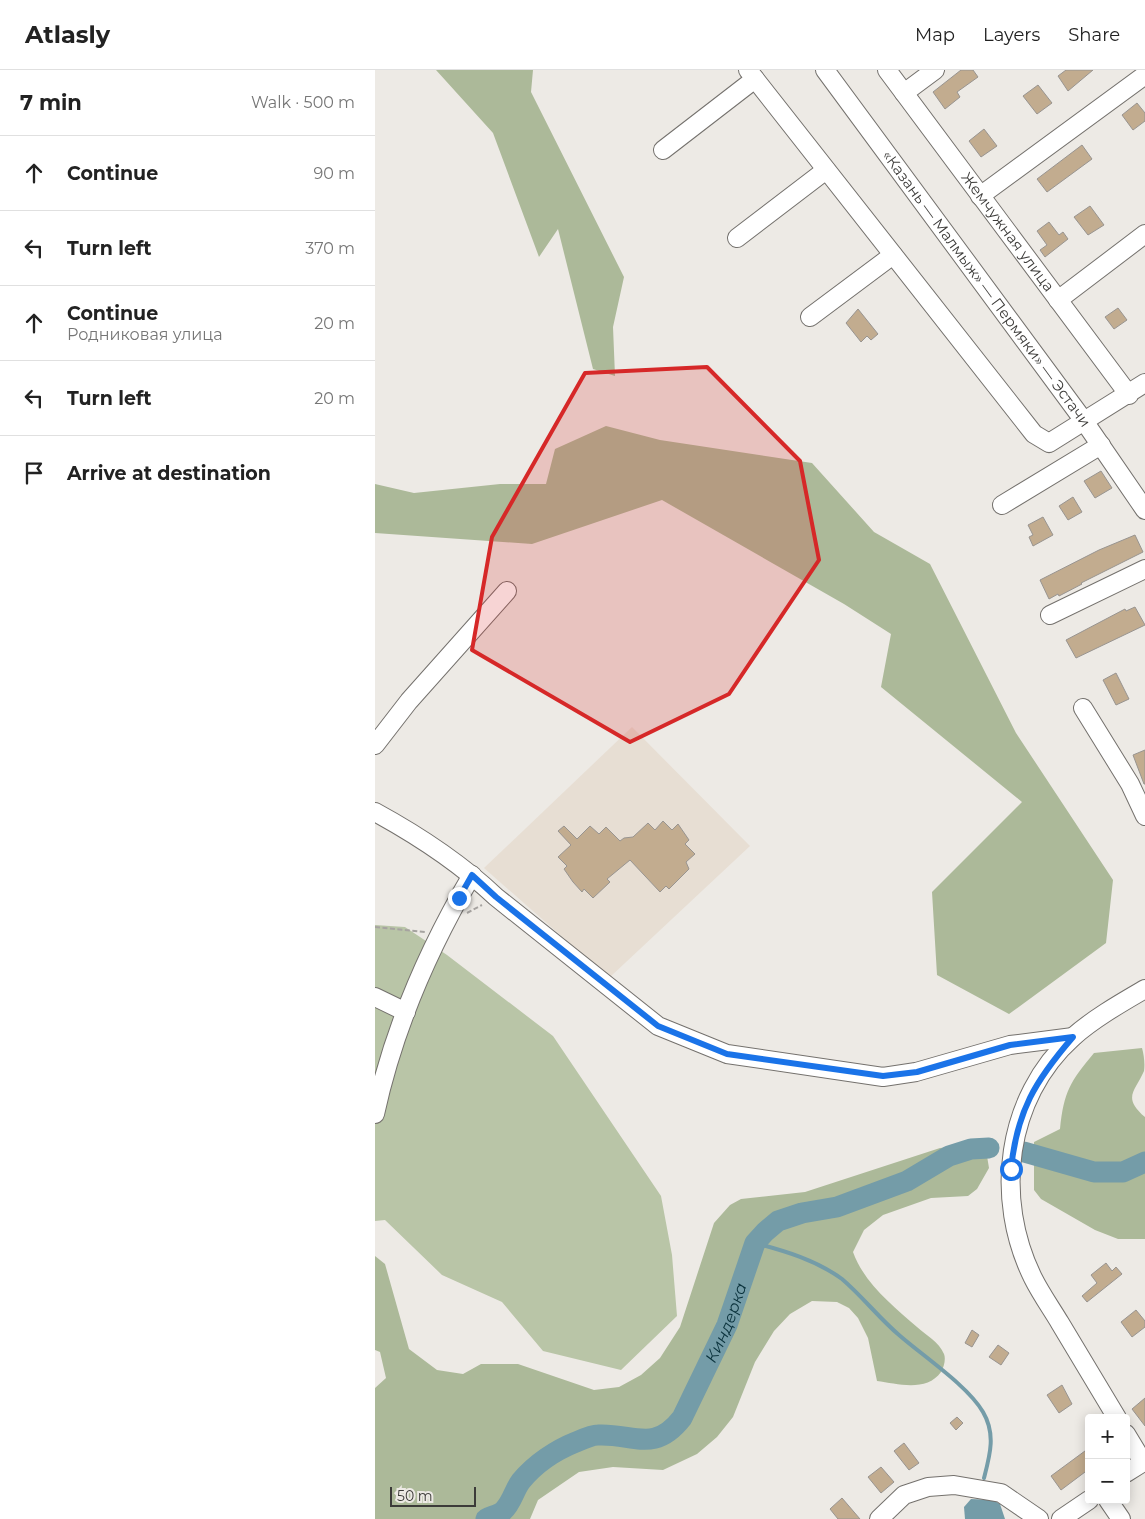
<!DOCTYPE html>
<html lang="en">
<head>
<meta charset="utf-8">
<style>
  :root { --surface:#fff; --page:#f2f2f2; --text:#222; --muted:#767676; --line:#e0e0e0 }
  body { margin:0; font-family:Montserrat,sans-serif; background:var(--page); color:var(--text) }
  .controls { position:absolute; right:15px; bottom:15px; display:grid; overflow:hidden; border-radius:5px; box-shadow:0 2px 12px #0003 }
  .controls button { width:45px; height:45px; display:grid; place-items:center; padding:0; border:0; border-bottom:1px solid var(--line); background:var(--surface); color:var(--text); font:25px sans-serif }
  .scale { position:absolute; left:15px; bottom:12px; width:86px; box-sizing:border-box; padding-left:5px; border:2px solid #3c3b39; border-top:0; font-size:14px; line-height:18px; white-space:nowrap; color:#3c3b39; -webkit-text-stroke:4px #edeae5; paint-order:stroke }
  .stop { position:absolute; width:15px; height:15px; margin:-11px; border:4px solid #1a73e8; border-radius:50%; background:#fff }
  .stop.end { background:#1a73e8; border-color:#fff; box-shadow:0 1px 5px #0008 }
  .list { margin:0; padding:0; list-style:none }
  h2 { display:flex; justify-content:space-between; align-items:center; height:65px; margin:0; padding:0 20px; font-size:21px }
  h2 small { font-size:16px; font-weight:400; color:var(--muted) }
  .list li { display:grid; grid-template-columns:32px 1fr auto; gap:15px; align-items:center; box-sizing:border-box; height:75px; padding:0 20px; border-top:1px solid var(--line) }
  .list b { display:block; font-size:19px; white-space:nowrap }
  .list p { margin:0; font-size:16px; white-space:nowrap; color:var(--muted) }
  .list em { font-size:16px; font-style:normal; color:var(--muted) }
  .icon { flex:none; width:28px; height:28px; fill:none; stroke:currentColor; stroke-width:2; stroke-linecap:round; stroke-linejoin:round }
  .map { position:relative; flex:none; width:770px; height:1449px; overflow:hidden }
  header { display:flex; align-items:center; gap:30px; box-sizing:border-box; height:70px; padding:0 25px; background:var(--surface); border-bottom:1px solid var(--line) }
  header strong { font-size:24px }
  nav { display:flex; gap:28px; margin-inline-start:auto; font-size:18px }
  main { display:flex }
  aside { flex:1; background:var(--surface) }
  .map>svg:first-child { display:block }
  .built { fill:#e7ded3 }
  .green { fill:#b9c5a7 }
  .forest { fill:#acb999 }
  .water { fill:#749ca8 }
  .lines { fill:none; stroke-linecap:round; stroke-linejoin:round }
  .stream { stroke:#749ca8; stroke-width:4 }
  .river { stroke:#749ca8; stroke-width:21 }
  .building { fill:#c2ac8f; stroke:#989490 }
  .minor-casing { stroke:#74716d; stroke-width:20 }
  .path { stroke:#a6a3a0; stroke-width:2; stroke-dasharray:5 2.5; stroke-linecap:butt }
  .minor { stroke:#fff; stroke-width:18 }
  .route { stroke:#1a73e8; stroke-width:6 }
  .marked { fill:#d62828; fill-opacity:0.2; stroke:#d62828; stroke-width:4; stroke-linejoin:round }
  .labels { text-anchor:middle; stroke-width:5; stroke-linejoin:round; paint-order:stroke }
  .street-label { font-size:15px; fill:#3c3b39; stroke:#edeae5 }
  .water-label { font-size:16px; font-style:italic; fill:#09313b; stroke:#edeae5 }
</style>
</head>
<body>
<header>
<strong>Atlasly</strong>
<nav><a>Map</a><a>Layers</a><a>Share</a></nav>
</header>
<main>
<aside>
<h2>7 min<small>Walk · 500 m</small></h2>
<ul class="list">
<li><svg class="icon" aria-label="ahead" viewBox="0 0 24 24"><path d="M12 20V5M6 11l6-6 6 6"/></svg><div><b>Continue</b></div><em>90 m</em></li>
<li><svg class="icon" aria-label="left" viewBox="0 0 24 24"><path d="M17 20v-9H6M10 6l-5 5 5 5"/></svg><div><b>Turn left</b></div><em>370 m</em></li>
<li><svg class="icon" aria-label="ahead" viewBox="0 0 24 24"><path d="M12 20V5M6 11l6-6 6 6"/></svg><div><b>Continue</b><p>Родниковая улица</p></div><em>20 m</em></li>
<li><svg class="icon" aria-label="left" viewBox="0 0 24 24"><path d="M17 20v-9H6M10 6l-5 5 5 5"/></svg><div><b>Turn left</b></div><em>20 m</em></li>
<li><svg class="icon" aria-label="arrive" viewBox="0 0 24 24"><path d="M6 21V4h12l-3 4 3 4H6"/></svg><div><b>Arrive at destination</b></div></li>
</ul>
</aside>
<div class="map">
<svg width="770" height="1449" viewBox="0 0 770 1449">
  <rect width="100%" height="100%" fill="#edeae5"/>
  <path class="built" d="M 257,657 L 375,776 L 234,908 L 109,798 Z"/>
  <path class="green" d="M 0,855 L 30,857 L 72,885 L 178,966 L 286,1126 L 297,1185 L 302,1246 L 246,1300 L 168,1281 L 127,1232 L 67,1205 L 10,1150 L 0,1151 Z"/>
  <path class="forest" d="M 61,0 L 158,0 L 156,22 L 249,207 L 238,257 L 240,306 L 218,299 L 183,159 L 164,187 L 118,63 Z
    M 231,356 L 285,370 L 437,393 L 499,462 L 555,494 L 641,663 L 738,810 L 731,873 L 634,944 L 562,905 L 557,822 L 647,732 L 506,617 L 516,564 L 469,534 L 287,430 L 157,474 L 0,463 L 0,414 L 39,423 L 125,414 L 171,414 L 180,379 Z
    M 767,978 C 769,985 770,994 769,1001 C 760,1022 747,1027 770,1047 L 770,1169 L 743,1169 L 720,1160 L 666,1129 L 659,1120 L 659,1072 L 685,1059 C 689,1021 695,1012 719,983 Z
    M 583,1076 L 612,1086 L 614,1098 L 602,1119 L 593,1126 L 556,1128 L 508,1145 L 489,1160 L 478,1182 C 489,1213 518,1236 542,1257 C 551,1265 564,1272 569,1284 C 571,1289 569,1297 566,1302 C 552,1322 523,1314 502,1311 L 493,1268 L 483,1248 L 474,1238 L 462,1232 L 437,1231 L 415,1244 L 399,1261 L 380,1292 L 358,1347 L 342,1367 L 322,1384 L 288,1400 L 238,1397 L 204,1402 L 163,1430 L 155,1449 L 0,1449 L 0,1318 L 11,1308 L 5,1282 L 0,1280 L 0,1186 L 10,1194 L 34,1279 L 62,1300 L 88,1304 L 106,1294 L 143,1294 L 219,1320 L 244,1317 L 266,1305 L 285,1288 L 305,1257 L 339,1153 L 355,1135 L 366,1129 L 430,1122 L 565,1078 Z"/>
  <path class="water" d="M 596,1429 L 618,1430 L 625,1434 L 630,1449 L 590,1449 L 589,1437 Z"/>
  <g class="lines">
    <path class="stream" d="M 380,1173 C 410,1181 441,1190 467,1209 C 487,1226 504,1248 524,1265 C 548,1286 593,1316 608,1342 C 621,1364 615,1385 609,1408"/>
    <g class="river">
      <path d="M 649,1082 L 719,1102 L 748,1102 L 770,1092"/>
      <path id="s1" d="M 111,1449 C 116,1446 124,1445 128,1441 C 137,1433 139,1420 146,1411 C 160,1394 181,1380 201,1372 C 208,1369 217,1365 223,1365 C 258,1363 279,1384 307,1348 L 352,1255 L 380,1173 L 390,1162 L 403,1151 L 427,1143 L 462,1137 L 532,1111 L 574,1086 L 596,1079 L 614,1078"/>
    </g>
  </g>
  <path class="building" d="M 586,0 L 598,0 L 603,7 L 582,22 L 585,27 L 570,39 L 558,22 Z
    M 691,0 L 718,0 L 693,21 L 683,6 Z
    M 663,15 L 677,33 L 662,44 L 648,26 Z
    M 762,33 L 770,43 L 770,51 L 758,60 L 747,45 Z
    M 609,59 L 622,76 L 606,87 L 594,71 Z
    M 707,75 L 717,89 L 672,122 L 662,109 Z
    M 715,136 L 729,155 L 713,165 L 699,147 Z
    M 674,152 L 684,165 L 688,162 L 693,169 L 670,187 L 665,180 L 672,175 L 662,161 Z
    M 743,238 L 752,250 L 739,259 L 730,247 Z
    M 483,239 L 503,264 L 496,270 L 492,266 L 486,272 L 471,253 Z
    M 726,401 L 737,418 L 720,428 L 709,411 Z
    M 698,427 L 707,442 L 693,450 L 684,436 Z
    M 668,447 L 678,465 L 658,476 L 654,467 L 658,465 L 653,455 Z
    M 760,465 L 768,482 L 706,513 L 707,514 L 684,526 L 683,524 L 674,529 L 665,510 L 724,480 Z
    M 760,537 L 770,555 L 701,588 L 691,570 L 750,539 L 751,541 Z
    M 741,603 L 754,629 L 741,635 L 728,610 Z
    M 770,680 L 770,714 L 769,714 L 758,685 Z
    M 288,751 L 297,760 L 303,754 L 314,770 L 310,774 L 320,784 L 311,792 L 314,799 L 294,819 L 291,816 L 285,822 L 255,790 L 232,809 L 235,812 L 218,828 L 209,819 L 207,822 L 198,812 L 189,799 L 192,796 L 183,787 L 196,775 L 183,761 L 189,756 L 202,769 L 215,756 L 224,764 L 231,757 L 245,771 L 249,768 L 258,767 L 273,753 L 280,760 Z
    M 731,1193 L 737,1201 L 741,1197 L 747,1204 L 712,1232 L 707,1226 L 722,1213 L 716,1205 Z
    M 761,1240 L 770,1251 L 770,1257 L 757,1267 L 746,1252 Z
    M 597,1260 L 604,1265 L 597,1277 L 590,1273 Z
    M 623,1275 L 634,1283 L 626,1295 L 614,1287 Z
    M 687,1315 L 697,1334 L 684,1343 L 672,1325 Z
    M 770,1328 L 770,1356 L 757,1339 Z
    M 582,1347 L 588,1353 L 581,1360 L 575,1353 Z
    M 529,1373 L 544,1393 L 534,1400 L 519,1381 Z
    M 714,1378 L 714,1399 L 686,1420 L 676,1406 Z
    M 506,1397 L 519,1412 L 506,1423 L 493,1407 Z
    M 467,1428 L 485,1449 L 463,1449 L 455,1439 Z"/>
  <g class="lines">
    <g class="minor-casing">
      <g id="minor">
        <path d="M 373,0 L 659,364 L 674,373 L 770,313"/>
        <path id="s2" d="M 450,0 L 709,351 L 770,440"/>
        <path id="s3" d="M 512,0 L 754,325"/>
        <path d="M 529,23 L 560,0"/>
        <path d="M 288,80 L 380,9"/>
        <path d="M 605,126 L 770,5"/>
        <path d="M 362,168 L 451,100"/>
        <path d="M 683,230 L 770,164"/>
        <path d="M 435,247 L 518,185"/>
        <path d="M 627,435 L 726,375"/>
        <path d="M 675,545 L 770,499"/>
        <path d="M 708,638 L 755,714 L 770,746"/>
        <path d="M 0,675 L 34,631 L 132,521"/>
        <path d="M 0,742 C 44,766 85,793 121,827 L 283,956 L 352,984 L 508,1007 L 541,1002 L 635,975 L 698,967"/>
        <path d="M 0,927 L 31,942"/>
        <path d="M 0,1044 C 18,961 54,878 97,805"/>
        <path d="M 742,1348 C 723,1316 704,1285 685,1253 C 676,1238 666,1224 658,1208 C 619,1129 630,1028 698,967 C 718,949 746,933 770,919"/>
        <path d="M 751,1364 L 768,1392"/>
        <path d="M 751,1403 L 770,1391"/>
        <path d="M 733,1430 L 746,1449"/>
        <path d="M 504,1449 L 529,1425 L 553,1417 L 579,1415 L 626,1423 L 664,1449"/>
        <path d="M 686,1449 L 714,1430"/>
      </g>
    </g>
    <path class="path" d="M 92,843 L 107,835
      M 0,857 L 50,862"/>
    <use href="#minor" class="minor"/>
  </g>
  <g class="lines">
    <path class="route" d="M 84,828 L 97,805 L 121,827 L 283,956 L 352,984 L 508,1006 L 542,1002 L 635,975 L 698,967 C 660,1011 642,1041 636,1099"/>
  </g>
  <path class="marked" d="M 332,297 L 425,391 L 444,490 L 354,624 L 255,672 L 97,580 L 117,467 L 210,303 Z"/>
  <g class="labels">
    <g class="street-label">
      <text dy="5" stroke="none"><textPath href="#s3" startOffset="202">Жемчужная улица</textPath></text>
      <text dy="5" stroke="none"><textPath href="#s2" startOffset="272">«Казань — Малмыж» — Пермяки» — Эстачи</textPath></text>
    </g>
    <g class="water-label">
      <text dy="6" stroke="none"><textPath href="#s1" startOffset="342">Киндерка</textPath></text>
    </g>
  </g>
</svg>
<div class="controls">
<button>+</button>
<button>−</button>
</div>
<div class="scale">50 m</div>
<div class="stop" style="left:636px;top:1099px"></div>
<div class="stop end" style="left:84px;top:828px"></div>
</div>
</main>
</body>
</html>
